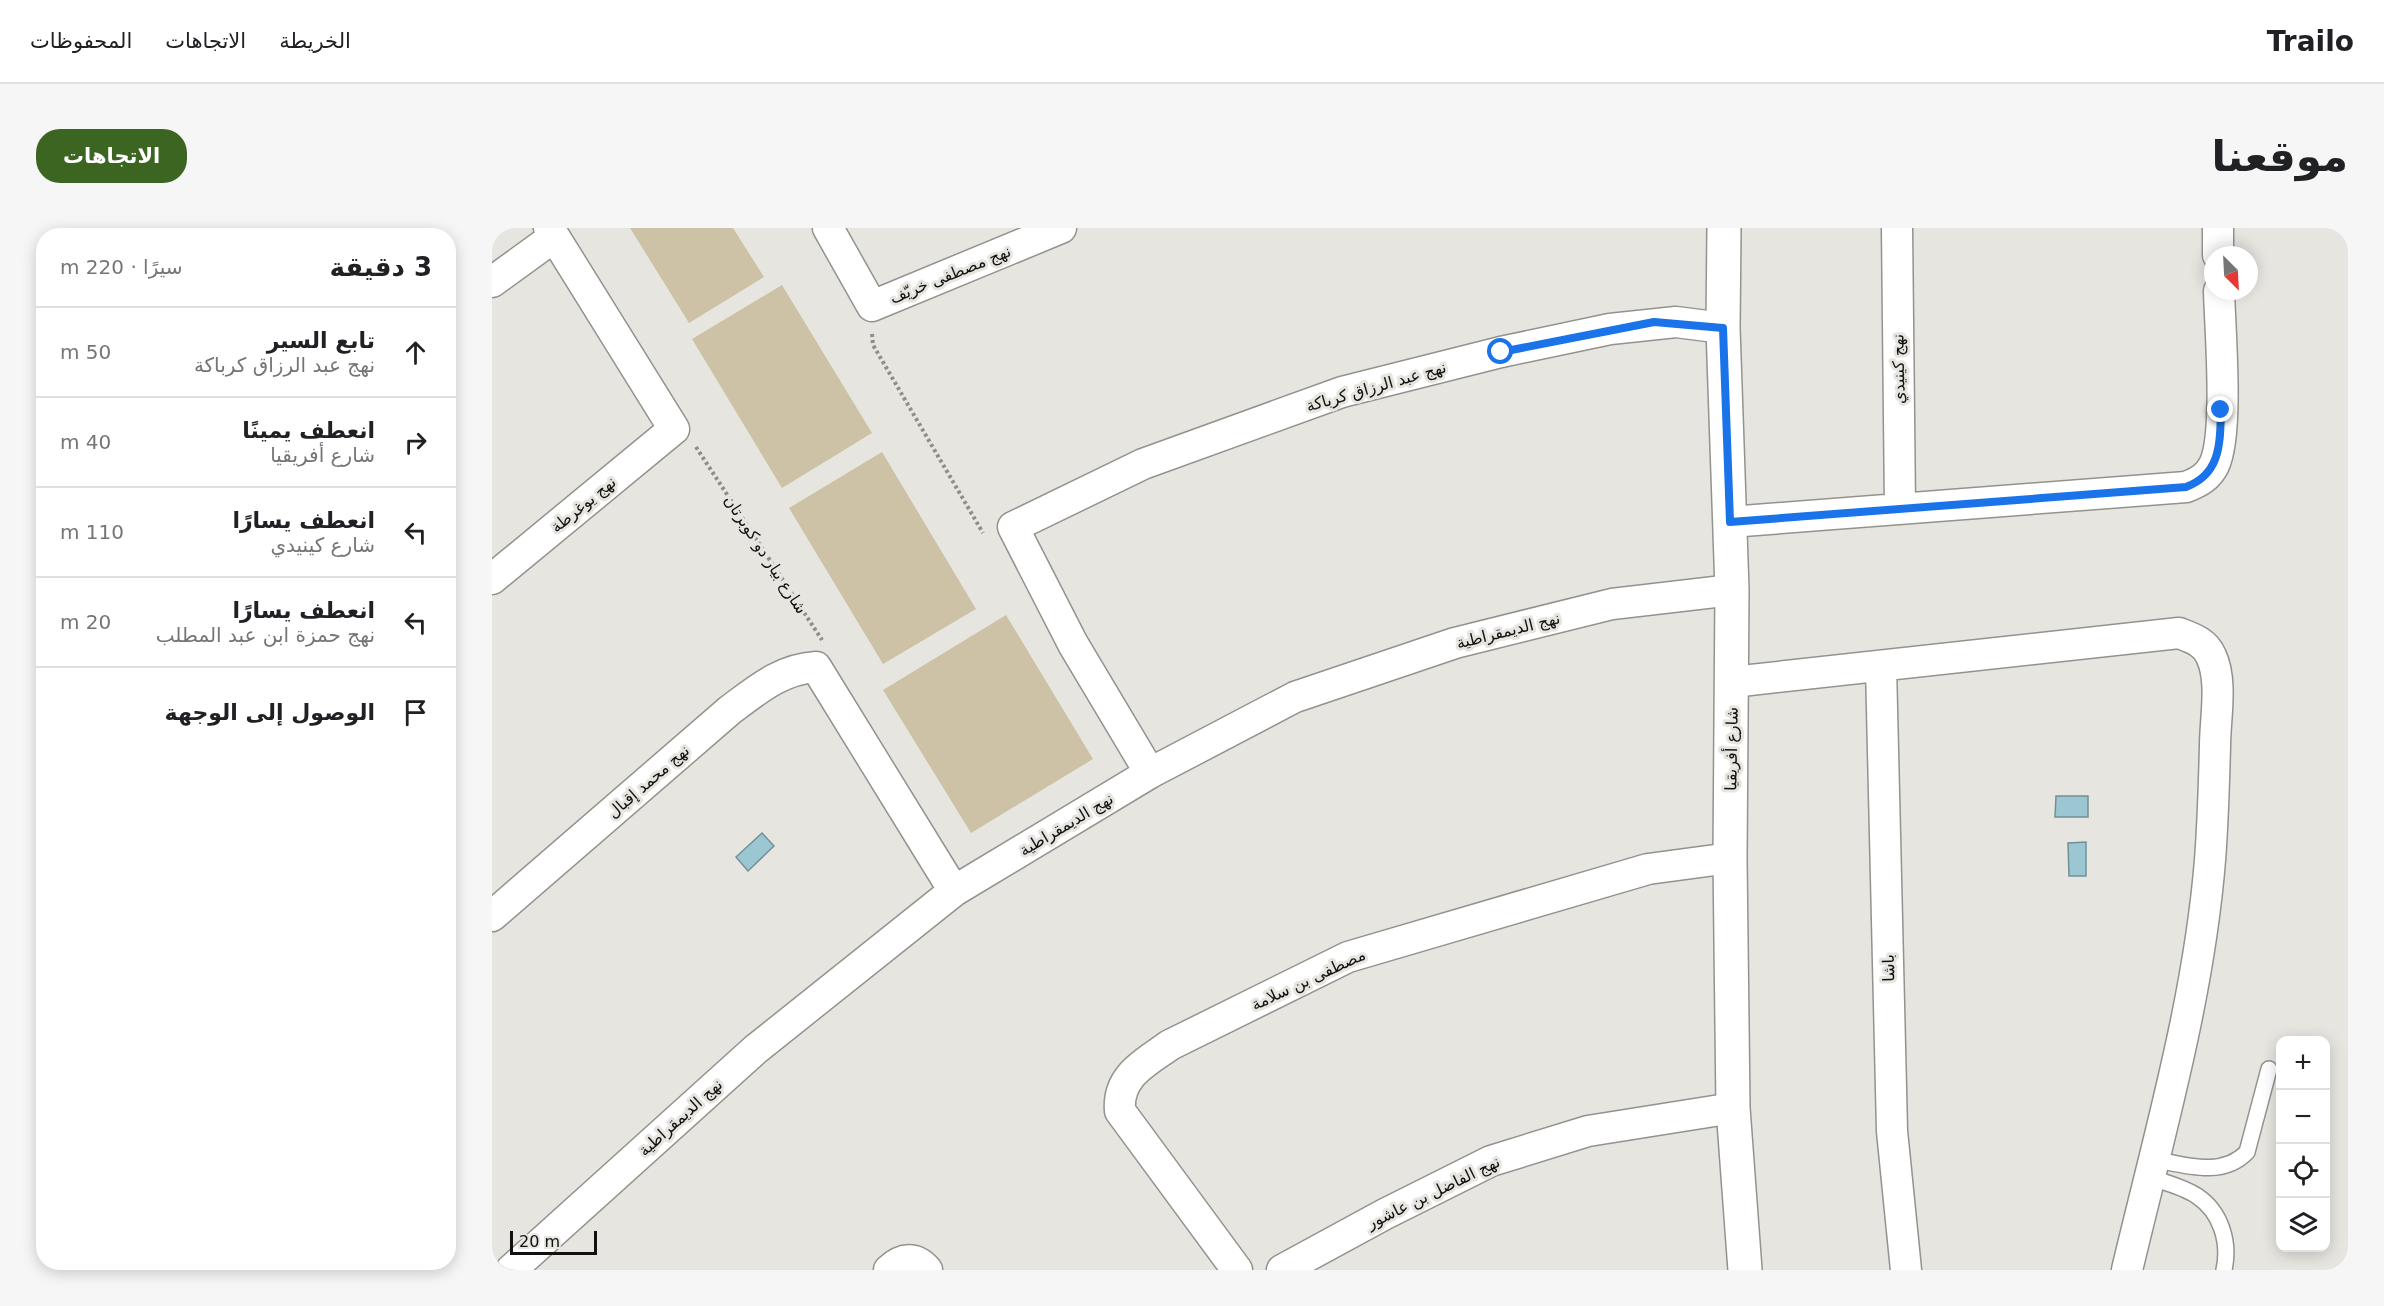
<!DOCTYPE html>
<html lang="ar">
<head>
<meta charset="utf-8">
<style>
  :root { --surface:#fff; --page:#f6f6f6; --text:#202124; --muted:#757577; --line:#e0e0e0; --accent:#3c6521 }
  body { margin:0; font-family:"DejaVu Sans",Vazirmatn,sans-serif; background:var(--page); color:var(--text); direction:rtl }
  .controls { position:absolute; right:18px; bottom:18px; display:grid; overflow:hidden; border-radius:12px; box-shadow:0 3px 15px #0003 }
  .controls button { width:54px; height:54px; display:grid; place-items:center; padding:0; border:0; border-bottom:2px solid var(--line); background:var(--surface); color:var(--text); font:30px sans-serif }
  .compass { position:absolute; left:1712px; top:18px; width:54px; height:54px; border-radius:50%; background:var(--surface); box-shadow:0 3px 15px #0003; rotate:156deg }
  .scale { position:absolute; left:18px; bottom:15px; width:87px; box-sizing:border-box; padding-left:6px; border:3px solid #11110f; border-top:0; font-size:16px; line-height:21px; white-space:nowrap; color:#11110f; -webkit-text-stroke:4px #e7e5e0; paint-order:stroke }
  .stop { position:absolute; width:18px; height:18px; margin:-14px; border:4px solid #1a73e8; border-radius:50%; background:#fff }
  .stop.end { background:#1a73e8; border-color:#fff; box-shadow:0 2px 6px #0008 }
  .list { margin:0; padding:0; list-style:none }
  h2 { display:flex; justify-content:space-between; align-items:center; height:78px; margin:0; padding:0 24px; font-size:26px }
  h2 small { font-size:20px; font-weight:400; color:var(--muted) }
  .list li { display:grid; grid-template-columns:39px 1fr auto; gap:18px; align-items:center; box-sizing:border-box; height:90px; padding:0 24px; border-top:2px solid var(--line) }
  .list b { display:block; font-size:22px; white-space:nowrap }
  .list p { margin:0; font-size:20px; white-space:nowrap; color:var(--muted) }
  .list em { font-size:20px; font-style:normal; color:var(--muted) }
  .icon { flex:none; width:33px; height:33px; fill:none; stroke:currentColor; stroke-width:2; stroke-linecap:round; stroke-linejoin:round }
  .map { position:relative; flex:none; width:1856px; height:1042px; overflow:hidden; direction:ltr; border-radius:24px }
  header { display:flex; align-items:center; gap:36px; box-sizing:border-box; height:84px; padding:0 30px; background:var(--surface); border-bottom:2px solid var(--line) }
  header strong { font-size:28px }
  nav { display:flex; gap:33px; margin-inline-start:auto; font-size:21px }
  .intro { display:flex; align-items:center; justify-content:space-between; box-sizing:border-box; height:144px; padding:0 36px }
  h1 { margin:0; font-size:42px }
  .button { padding:15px 27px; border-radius:24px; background:var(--accent); color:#fff; font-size:21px; font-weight:700 }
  main { display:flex; gap:36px; padding:0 36px }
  aside { flex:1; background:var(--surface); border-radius:24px; box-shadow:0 3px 15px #0003 }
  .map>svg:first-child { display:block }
  .green { fill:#cdc2a6 }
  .water { fill:#9bc7d2; stroke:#729098; stroke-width:1.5 }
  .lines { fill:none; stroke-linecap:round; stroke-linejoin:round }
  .lane-casing { stroke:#94928d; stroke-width:18 }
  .street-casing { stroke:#94928d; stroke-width:33 }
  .secondary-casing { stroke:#94928d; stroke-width:36 }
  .path { stroke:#8e8d89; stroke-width:4; stroke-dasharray:3 3; stroke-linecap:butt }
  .lane { stroke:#fff; stroke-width:15 }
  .street { stroke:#fff; stroke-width:30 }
  .secondary { stroke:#fff; stroke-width:33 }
  .route { stroke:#1a73e8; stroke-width:8 }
  .labels { text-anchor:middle; stroke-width:6; stroke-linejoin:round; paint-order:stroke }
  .street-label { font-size:16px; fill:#11110f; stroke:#e7e5e0 }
</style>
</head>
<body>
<header>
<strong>Trailo</strong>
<nav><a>الخريطة</a><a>الاتجاهات</a><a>المحفوظات</a></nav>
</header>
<div class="intro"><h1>موقعنا</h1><a class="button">الاتجاهات</a></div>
<main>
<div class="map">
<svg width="1856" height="1042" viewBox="0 0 1856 1042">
  <rect width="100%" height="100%" fill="#e7e5e0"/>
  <path class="green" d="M 138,0 L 241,0 L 272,49 L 197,95 Z
    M 290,57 L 380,205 L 290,260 L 200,111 Z
    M 390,224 L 484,381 L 391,436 L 297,280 Z
    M 514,387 L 601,531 L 479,605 L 391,462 Z"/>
  <path class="water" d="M 1564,568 L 1596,568 L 1596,589 L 1563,589 Z
    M 270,605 L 282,618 L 256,643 L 244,629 Z
    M 1594,614 L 1594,648 L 1577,648 L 1576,615 Z"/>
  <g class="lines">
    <g class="lane-casing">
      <path id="lane" d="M 1661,931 C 1693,937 1730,950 1755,924 L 1777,841
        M 1657,949 C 1672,954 1692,959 1705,968 C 1729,984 1738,1014 1732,1042"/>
    </g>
    <g class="street-casing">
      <path id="street" d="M 336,0 L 380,78 L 569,0
        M 1405,0 L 1408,281
        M 1726,0 L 1726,27
        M 0,54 L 62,9
        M 1238,294 L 1694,259 C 1707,254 1716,249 1722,237 C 1737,206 1728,101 1727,63
        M 0,351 L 182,201 L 57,0
        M 1389,438 L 1400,903 L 1414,1042
        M 1240,454 L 1687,405 C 1700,410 1713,414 1719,428 C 1731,453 1723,491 1723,518 C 1722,556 1721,594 1718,632 C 1707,770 1667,907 1635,1042
        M 658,545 L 581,416 L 521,299 L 651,236 L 850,164 L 1009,124 L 1118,101 L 1184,94 L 1231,100
        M 0,688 L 238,482 C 265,462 289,441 324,439 L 462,663
        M 19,1042 L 264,821 L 462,663 L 658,545 L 803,469 L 963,415 L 1120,376 L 1240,362
        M 397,1042 C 410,1030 423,1028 435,1042
        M 745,1042 L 628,883 C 625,848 653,835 678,817 L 856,729 L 1156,641 L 1238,630
        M 790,1042 L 893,986 L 999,933 L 1096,903 L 1241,880"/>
    </g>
    <g class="secondary-casing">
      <path id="secondary" d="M 1232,0 L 1231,100 L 1240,362 L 1238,630 L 1241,880 L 1253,1042"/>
    </g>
    <path class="path" d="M 380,106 L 381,117 L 491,305
      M 204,219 L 330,412"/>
    <use href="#lane" class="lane"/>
    <use href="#street" class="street"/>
    <use href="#secondary" class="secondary"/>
  </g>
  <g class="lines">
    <path class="route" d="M 1009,124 L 1162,94 L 1231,100 L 1238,294 L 1694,259 C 1729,246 1728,215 1729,182"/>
  </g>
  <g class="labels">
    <g class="street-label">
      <text transform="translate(458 46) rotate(-22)" y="6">نهج مصطفى خريّف</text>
      <text transform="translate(1406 141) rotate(-91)" y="6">نهج كينيدي</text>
      <text transform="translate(884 158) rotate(-16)" y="6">نهج عبد الرزاق كرباكة</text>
      <text transform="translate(91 276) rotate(-39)" y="6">نهج يوغرطة</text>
      <text transform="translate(274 326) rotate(57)" y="6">شارع بيار دو كوبرتان</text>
      <text transform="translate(1016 402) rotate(-14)" y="6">نهج الديمقراطية</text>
      <text transform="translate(1239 521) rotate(-89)" y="6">شارع أفريقيا</text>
      <text transform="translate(156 553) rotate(-41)" y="6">نهج محمد إقبال</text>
      <text transform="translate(574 596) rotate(-31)" y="6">نهج الديمقراطية</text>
      <text transform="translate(1396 740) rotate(-91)" y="6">باشا</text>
      <text transform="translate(816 751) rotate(-25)" y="6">مصطفى بن سلامة</text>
      <text transform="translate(188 889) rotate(-42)" y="6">نهج الديمقراطية</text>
      <text transform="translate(941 964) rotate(-26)" y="6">نهج الفاضل بن عاشور</text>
    </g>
  </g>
</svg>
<div class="controls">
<button>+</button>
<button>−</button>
<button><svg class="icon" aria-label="locate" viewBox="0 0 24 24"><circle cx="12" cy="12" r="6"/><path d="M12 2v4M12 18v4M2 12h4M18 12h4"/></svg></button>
<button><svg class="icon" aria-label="layers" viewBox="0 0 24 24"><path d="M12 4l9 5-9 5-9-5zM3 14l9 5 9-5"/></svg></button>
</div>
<svg class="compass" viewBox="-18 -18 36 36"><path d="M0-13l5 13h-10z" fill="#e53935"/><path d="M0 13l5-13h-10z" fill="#757577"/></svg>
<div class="scale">20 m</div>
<div class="stop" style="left:1009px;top:124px"></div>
<div class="stop end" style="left:1729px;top:182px"></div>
</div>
<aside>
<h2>3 دقيقة<small>سيرًا · 220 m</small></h2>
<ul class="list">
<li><svg class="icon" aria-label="ahead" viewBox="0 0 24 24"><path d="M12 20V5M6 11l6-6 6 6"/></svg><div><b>تابع السير</b><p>نهج عبد الرزاق كرباكة</p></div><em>50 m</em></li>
<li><svg class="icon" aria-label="right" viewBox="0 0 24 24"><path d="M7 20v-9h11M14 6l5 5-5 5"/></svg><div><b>انعطف يمينًا</b><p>شارع أفريقيا</p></div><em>40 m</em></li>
<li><svg class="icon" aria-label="left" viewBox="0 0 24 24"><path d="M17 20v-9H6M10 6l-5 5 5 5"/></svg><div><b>انعطف يسارًا</b><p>شارع كينيدي</p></div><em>110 m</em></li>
<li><svg class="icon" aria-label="left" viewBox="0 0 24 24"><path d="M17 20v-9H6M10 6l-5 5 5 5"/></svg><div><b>انعطف يسارًا</b><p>نهج حمزة ابن عبد المطلب</p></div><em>20 m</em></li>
<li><svg class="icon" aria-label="arrive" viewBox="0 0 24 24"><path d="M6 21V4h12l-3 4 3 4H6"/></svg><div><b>الوصول إلى الوجهة</b></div></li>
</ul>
</aside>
</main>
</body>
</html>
